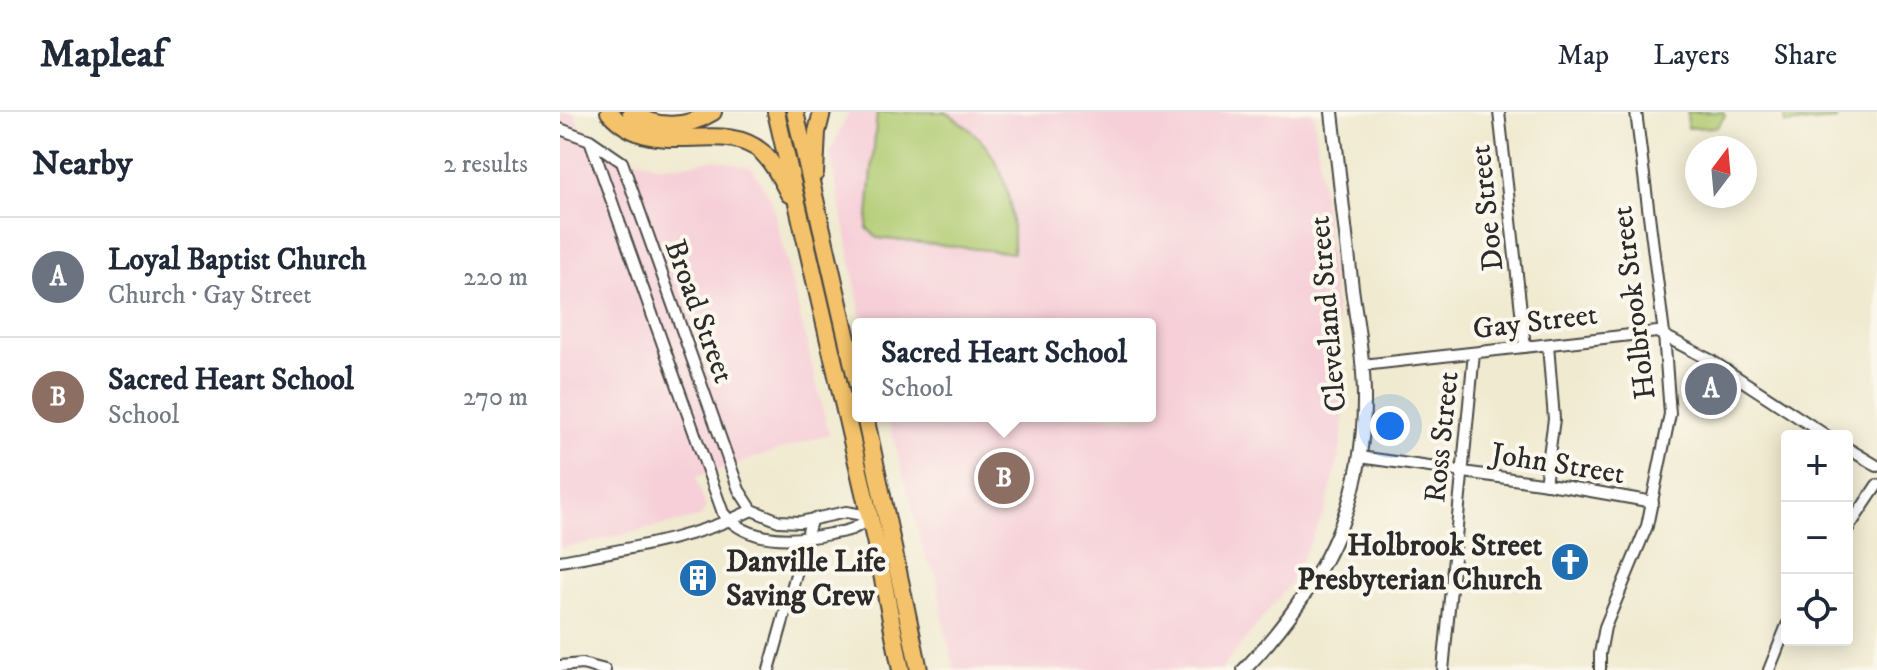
<!DOCTYPE html>
<html lang="en">
<head>
<meta charset="utf-8">
<style>
  :root { --surface:#fff; --page:#f6f6f7; --text:#1f2937; --muted:#747a83; --line:#e0e1e3; --accent:#0f766e }
  body { margin:0; font-family:"IM FELL DW Pica",serif; background:var(--page); color:var(--text) }
  .controls { position:absolute; right:24px; bottom:24px; display:grid; overflow:hidden; border-radius:8px; box-shadow:0 4px 20px #0003 }
  .controls button { width:72px; height:72px; display:grid; place-items:center; padding:0; border:0; border-bottom:2px solid var(--line); background:var(--surface); color:var(--text); font:40px sans-serif }
  .compass { position:absolute; left:1125px; top:24px; width:72px; height:72px; border-radius:50%; background:var(--surface); box-shadow:0 4px 20px #0003; rotate:16deg }
  .you { position:absolute; left:830px; top:314px; width:28px; height:28px; margin:-20px; border:6px solid #fff; border-radius:50%; background:#1a73e8; box-shadow:0 0 0 12px #1a73e833 }
  .badge { display:grid; place-items:center; width:52px; height:52px; border-radius:50%; background:var(--accent); color:#fff; font-size:26px; font-weight:700 }
  .pin { position:absolute; translate:-50% -50%; border:4px solid #fff; box-shadow:0 2px 8px #0006 }
  .popup { position:absolute; left:292px; top:206px; width:304px; height:104px; box-sizing:border-box; display:grid; place-content:center; border-radius:8px; background:var(--surface); filter:drop-shadow(0 2px 6px #0005); font-size:26px; white-space:nowrap; color:var(--muted) }
  .popup b { font-size:30px; color:var(--text) }
  .popup::after { content:''; position:absolute; left:50%; top:100%; margin-left:-16px; border:16px solid transparent; border-top-color:var(--surface) }
  .list { margin:0; padding:0; list-style:none }
  h2 { display:flex; justify-content:space-between; align-items:center; height:104px; margin:0; padding:0 32px; font-size:34px }
  h2 small { font-size:26px; font-weight:400; color:var(--muted) }
  .list li { display:grid; grid-template-columns:52px 1fr auto; gap:24px; align-items:center; box-sizing:border-box; height:120px; padding:0 32px; border-top:2px solid var(--line) }
  .list b { display:block; font-size:30px; white-space:nowrap }
  .list p { margin:0; font-size:26px; white-space:nowrap; color:var(--muted) }
  .list em { font-size:26px; font-style:normal; color:var(--muted) }
  .icon { flex:none; width:44px; height:44px; fill:none; stroke:currentColor; stroke-width:2; stroke-linecap:round; stroke-linejoin:round }
  .map { position:relative; flex:none; width:1317px; height:558px; overflow:hidden }
  header { display:flex; align-items:center; gap:48px; box-sizing:border-box; height:112px; padding:0 40px; background:var(--surface); border-bottom:2px solid var(--line) }
  header strong { font-size:38px }
  nav { display:flex; gap:44px; margin-inline-start:auto; font-size:28px }
  main { display:flex }
  aside { flex:1; background:var(--surface) }
  .map>svg:first-child { display:block }
  .built { fill:#f6cfd8 }
  .green { fill:#b0cb71; stroke:#6e7b4e; stroke-width:2 }
  .lines { fill:none; stroke-linecap:round; stroke-linejoin:round }
  .minor-casing { stroke:#494844; stroke-width:14 }
  .tertiary-casing { stroke:#494844; stroke-width:16 }
  .primary-casing { stroke:#494844; stroke-width:20 }
  .minor { stroke:#fff; stroke-width:10 }
  .tertiary { stroke:#fff; stroke-width:12 }
  .primary { stroke:#f4c26a; stroke-width:16 }
  .labels { text-anchor:middle; stroke-width:8; stroke-linejoin:round; paint-order:stroke }
  .street-label { font-size:30px; fill:#2b2b2b; stroke:#fbf7ec }
  .poi-label { font-size:30px; font-weight:bold; fill:#2b2b2b; stroke:#fbf7ec; text-anchor:end }
</style>
</head>
<body>
<header>
<strong>Mapleaf</strong>
<nav><a>Map</a><a>Layers</a><a>Share</a></nav>
</header>
<main>
<aside>
<h2>Nearby<small>2 results</small></h2>
<ul class="list">
<li><span class="badge" style="background:#6b7280">A</span><div><b>Loyal Baptist Church</b><p>Church · Gay Street</p></div><em>220 m</em></li>
<li><span class="badge" style="background:#8d6e63">B</span><div><b>Sacred Heart School</b><p>School</p></div><em>270 m</em></li>
</ul>
</aside>
<div class="map">
<svg width="1317" height="558" viewBox="0 0 1317 558">
  <rect width="100%" height="100%" fill="#fbf7ec"/>
  <filter id="ink" filterUnits="userSpaceOnUse"><feTurbulence type="fractalNoise" baseFrequency=".0125" numOctaves="2"/><feDisplacementMap in="SourceGraphic" scale="16" xChannelSelector="R" yChannelSelector="G"/><feConvolveMatrix kernelMatrix="1 2 1 2 8 2 1 2 1" color-interpolation-filters="sRGB"/></filter>
  <filter id="wash" filterUnits="userSpaceOnUse"><feTurbulence type="fractalNoise" baseFrequency=".006" numOctaves="4" result="noise"/><feDisplacementMap in="SourceGraphic" scale="32" xChannelSelector="R" yChannelSelector="G"/><feGaussianBlur stdDeviation="1.8" result="paint"/><feColorMatrix in="noise" values="0 0 0 0 0 0 0 0 0 0 0 0 0 0 0 0 0 1.4 0 .05"/><feComposite in="paint" operator="in"/></filter>
  <g filter="url(#wash)">
    <rect width="100%" height="100%" fill="#f0ead0"/>
    <path class="built" d="M 0,0 L 14,0 L 19,13 L 68,44 L 98,54 L 132,52 L 154,47 L 192,56 L 211,87 L 269,322 L 136,365 L 146,396 L 140,405 L 0,437 Z
      M 289,0 L 754,0 L 782,257 L 784,299 L 780,341 L 766,397 L 730,472 L 661,558 L 395,558 L 385,520 L 376,462 L 366,447 L 327,304 L 590,304 L 590,212 L 303,212 L 270,40 Z"/>
    <path class="green" d="M 317,0 C 333,0 370,0 385,0 C 390,1 396,7 400,10 C 445,41 454,90 453,141 L 317,126 L 307,116 Z
      M 1127,0 L 1163,0 L 1165,4 L 1157,15 L 1128,16 Z
      M 1224,0 L 1275,0 L 1276,8 L 1225,12 Z"/>
  </g>
  <g filter="url(#ink)">
    <g class="lines">
      <g class="minor-casing">
        <path id="minor" d="M 939,0 L 965,235
          M 0,17 L 30,28 L 62,50 L 179,378 L 192,398
          M 30,28 L 163,401 C 188,432 235,429 270,422 C 277,420 287,420 294,416 C 300,414 305,408 309,404 L 286,400 L 240,410 L 219,409 L 192,398
          M 803,253 L 1097,220 L 1152,249 L 1267,324
          M 1287,336 L 1317,354
          M 800,345 L 1008,375 L 1093,390
          M 985,372 L 994,307 L 988,233
          M 1287,418 L 1317,373
          M 0,449 C 66,437 132,428 192,398
          M 0,554 L 22,552 L 45,558
          M 209,558 L 251,409
          M 883,558 L 914,241
          M 1040,558 L 1040,542 L 1045,515 L 1087,414 L 1110,302 L 1104,222 L 1076,0
          M 1209,558 L 1227,513"/>
      </g>
      <g class="tertiary-casing">
        <path id="tertiary" d="M 684,558 C 758,479 805,397 804,286 C 804,249 797,213 792,176 C 785,118 779,59 772,0"/>
      </g>
      <g class="primary-casing">
        <path id="primary" d="M 49,0 C 95,52 160,4 202,40 C 214,52 221,67 229,82
          M 71,0 C 96,18 127,16 153,0
          M 216,0 L 317,437 L 341,558
          M 235,0 L 298,275
          M 255,61 L 257,20 L 262,0
          M 305,304 L 359,558"/>
      </g>
      <use href="#minor" class="minor"/>
      <use href="#tertiary" class="tertiary"/>
      <use href="#primary" class="primary"/>
    </g>
  </g>
  <defs>
    <g id="church-disc" transform="scale(2)"><circle r="9.5" fill="#1f6fb2" stroke="#fbf7ec"/><path d="M-1.2-6h2.4v3.5h3.3v2.4h-3.3V6h-2.4V-.1h-3.3v-2.4h3.3Z" fill="#fff"/></g>
    <g id="building-disc" transform="scale(2)"><circle r="9.5" fill="#1f6fb2" stroke="#fbf7ec"/><path d="M-4-6H4V6H1V3H-1V6H-4ZM-2.5-4.3h1.7v1.8h-1.7ZM.8-4.3h1.7v1.8H.8ZM-2.5-1h1.7V.8h-1.7ZM.8-1h1.7V.8H.8Z" fill="#fff"/></g>
  </defs>
  <g fill-rule="evenodd">
    <use href="#church-disc" x="1010" y="450"/>
    <use href="#building-disc" x="138" y="466"/>
  </g>
  <g class="labels">
    <g class="street-label">
      <text transform="translate(926 96) rotate(-96)" y="10">Doe Street</text>
      <text transform="translate(1073 191) rotate(-97)" y="10">Holbrook Street</text>
      <text transform="translate(140 199) rotate(70)" y="10">Broad Street</text>
      <text transform="translate(767 202) rotate(-95)" y="10">Cleveland Street</text>
      <text transform="translate(975 209) rotate(-7)" y="10">Gay Street</text>
      <text transform="translate(881 325) rotate(-84)" y="10">Ross Street</text>
      <text transform="translate(998 351) rotate(9)" y="10">John Street</text>
    </g>
    <g class="poi-label">
      <text x="982" y="443">Holbrook Street<tspan x="982" dy="34">Presbyterian Church</tspan></text>
      <text x="166" y="459" text-anchor="start">Danville Life<tspan x="166" dy="34">Saving Crew</tspan></text>
    </g>
  </g>
</svg>
<div class="controls">
<button>+</button>
<button>−</button>
<button><svg class="icon" aria-label="locate" viewBox="0 0 24 24"><circle cx="12" cy="12" r="6"/><path d="M12 2v4M12 18v4M2 12h4M18 12h4"/></svg></button>
</div>
<svg class="compass" viewBox="-18 -18 36 36"><path d="M0-13l5 13h-10z" fill="#e53935"/><path d="M0 13l5-13h-10z" fill="#747a83"/></svg>
<div class="you"></div>
<div class="pin badge" style="left:1151px;top:277px;background:#6b7280">A</div>
<div class="pin badge" style="left:444px;top:366px;background:#8d6e63">B</div>
<div class="popup"><b>Sacred Heart School</b>School</div>
</div>
</main>
</body>
</html>
